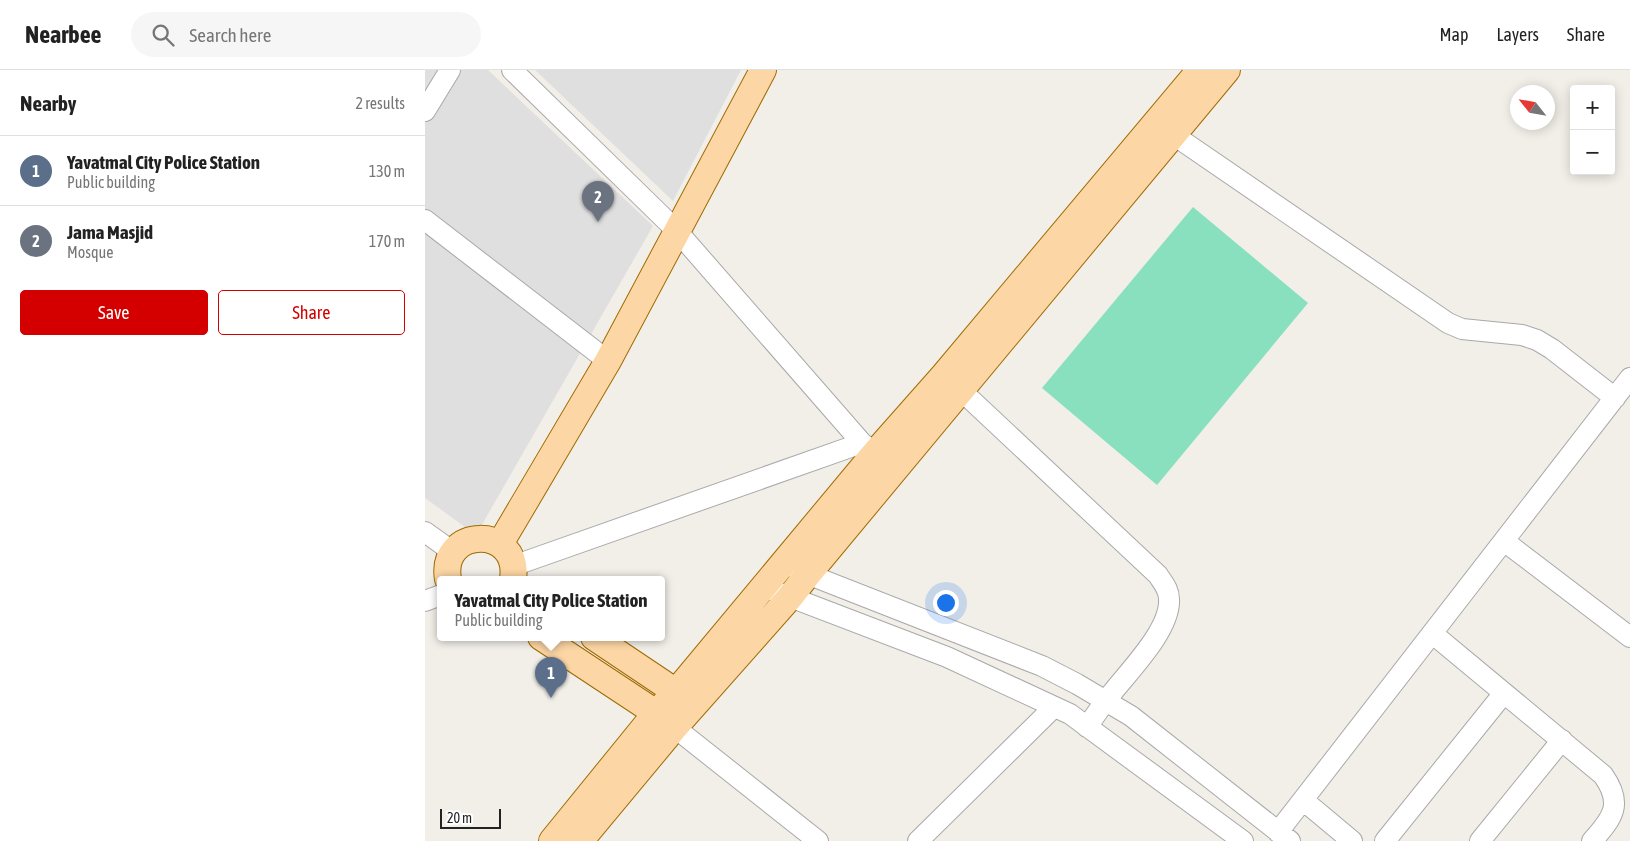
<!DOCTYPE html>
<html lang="en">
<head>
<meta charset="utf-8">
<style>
  :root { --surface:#fff; --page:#f6f6f6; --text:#222; --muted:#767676; --line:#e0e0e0; --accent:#d40000 }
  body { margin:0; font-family:"Asap Condensed",sans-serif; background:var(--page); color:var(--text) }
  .controls { position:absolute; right:15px; top:15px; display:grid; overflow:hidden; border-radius:5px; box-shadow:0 2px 12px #0003 }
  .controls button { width:45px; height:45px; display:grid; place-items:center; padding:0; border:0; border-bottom:1px solid var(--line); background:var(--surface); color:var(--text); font:25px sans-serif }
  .compass { position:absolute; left:1085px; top:15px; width:45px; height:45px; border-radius:50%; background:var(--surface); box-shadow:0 2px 12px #0003; rotate:301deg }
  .scale { position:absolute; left:15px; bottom:12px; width:61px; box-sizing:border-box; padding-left:5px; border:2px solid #222; border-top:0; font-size:14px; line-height:18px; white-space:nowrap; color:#222; -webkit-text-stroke:4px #fff; paint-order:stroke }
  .you { position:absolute; left:520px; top:532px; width:18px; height:18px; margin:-12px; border:4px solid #fff; border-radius:50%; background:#1a73e8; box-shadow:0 0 0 8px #1a73e833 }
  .badge { display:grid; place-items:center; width:32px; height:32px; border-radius:50%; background:var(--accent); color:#fff; font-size:16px; font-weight:700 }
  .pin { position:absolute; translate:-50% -41px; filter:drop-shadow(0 1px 2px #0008) }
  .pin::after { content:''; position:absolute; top:26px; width:18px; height:15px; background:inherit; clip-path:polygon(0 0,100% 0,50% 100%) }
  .popup { position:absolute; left:12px; top:506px; width:228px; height:65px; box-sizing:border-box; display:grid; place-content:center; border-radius:5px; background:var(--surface); filter:drop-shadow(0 1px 4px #0005); font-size:16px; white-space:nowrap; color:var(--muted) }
  .popup b { font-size:19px; color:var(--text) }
  .popup::after { content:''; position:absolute; left:50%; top:100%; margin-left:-10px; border:10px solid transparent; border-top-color:var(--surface) }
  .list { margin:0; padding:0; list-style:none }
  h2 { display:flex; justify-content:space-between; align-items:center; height:65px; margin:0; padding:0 20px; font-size:21px }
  h2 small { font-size:16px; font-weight:400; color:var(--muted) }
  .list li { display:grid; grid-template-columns:32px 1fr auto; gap:15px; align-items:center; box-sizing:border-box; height:70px; padding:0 20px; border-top:1px solid var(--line) }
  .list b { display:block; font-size:19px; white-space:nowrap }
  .list p { margin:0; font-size:16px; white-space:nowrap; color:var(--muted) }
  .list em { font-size:16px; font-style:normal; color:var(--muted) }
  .actions { display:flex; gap:10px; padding:15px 20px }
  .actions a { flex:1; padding:11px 0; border:1px solid var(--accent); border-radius:5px; text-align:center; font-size:18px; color:var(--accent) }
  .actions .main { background:var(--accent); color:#fff }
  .icon { flex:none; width:28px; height:28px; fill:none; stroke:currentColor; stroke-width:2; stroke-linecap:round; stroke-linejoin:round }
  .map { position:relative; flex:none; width:1205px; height:771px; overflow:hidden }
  header { display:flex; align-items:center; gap:30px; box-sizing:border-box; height:70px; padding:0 25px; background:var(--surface); border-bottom:1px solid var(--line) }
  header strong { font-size:24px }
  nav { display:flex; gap:28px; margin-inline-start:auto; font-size:18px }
  .search { width:350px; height:45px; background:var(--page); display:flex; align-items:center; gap:12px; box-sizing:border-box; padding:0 18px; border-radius:28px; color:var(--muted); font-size:19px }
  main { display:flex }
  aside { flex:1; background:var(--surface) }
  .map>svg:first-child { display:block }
  .residential { fill:#e0dfdf }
  .pitch { fill:#88e0be }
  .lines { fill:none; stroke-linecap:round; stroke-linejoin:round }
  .minor-casing { stroke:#a9a9a9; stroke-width:22 }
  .major-casing { stroke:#a06b00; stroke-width:28 }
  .minor { stroke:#fff; stroke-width:20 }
  .major { stroke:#fcd6a4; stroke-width:26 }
</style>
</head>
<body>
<header>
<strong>Nearbee</strong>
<div class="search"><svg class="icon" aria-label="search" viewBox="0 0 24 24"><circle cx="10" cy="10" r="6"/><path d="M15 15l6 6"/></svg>Search here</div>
<nav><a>Map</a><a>Layers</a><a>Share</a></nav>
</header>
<main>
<aside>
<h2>Nearby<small>2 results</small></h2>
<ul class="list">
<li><span class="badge" style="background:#5c6f8a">1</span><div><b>Yavatmal City Police Station</b><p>Public building</p></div><em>130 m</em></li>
<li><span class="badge" style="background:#6b7280">2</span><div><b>Jama Masjid</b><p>Mosque</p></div><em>170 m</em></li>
</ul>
<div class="actions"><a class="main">Save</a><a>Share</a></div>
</aside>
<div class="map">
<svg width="1205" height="771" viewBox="0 0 1205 771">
  <rect width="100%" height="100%" fill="#f2efe9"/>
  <path class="residential" d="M 0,0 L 63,0 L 228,156 L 51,465 L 0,428 Z
    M 110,0 L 316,0 L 248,131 Z"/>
  <path class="pitch" d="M 768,137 L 883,233 L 732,415 L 617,318 Z"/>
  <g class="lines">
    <g class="minor-casing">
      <path id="minor" d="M 87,0 L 252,161 L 437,373 L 450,383
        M 0,41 L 25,0
        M 737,57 L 1023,253 L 1037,259 L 1097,265 L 1112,270 L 1127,279 L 1190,328
        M 0,150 L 183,291
        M 526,311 L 733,505 C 738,513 744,519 744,529 C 746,559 705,600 687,623 C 678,634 670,645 662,657
        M 0,462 L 28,482
        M 1079,471 L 1205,567
        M 88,496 L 437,373
        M 372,500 L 617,596 L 652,614 L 706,646 L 865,771
        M 339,517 L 522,587 L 645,644 L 818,771
        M 0,531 L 16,525
        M 1008,564 L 1178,705 C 1198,733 1189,747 1167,771
        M 239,649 L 393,771
        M 878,730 L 927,771
        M 853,762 L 1205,308
        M 493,771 L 629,637
        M 960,771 L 1079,623
        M 1055,771 L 1137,670"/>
    </g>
    <g class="major-casing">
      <path id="major" d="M 75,474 L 183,291 L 338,0
        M 23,509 C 14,456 96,455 88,509
        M 116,567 L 231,643
        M 169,567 L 251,622
        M 127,771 L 231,643 L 251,622 L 450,383 L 519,305 L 775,0
        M 155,771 L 249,658 L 365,527 L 383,504 L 802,0"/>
    </g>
    <use href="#minor" class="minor"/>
    <use href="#major" class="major"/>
  </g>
</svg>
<div class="controls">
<button>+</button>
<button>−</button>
</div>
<svg class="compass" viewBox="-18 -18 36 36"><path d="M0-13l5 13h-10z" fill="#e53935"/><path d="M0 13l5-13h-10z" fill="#767676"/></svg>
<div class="scale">20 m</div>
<div class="you"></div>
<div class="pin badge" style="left:126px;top:628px;background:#5c6f8a">1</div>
<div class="popup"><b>Yavatmal City Police Station</b>Public building</div>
<div class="pin badge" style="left:173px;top:152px;background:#6b7280">2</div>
</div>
</main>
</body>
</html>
